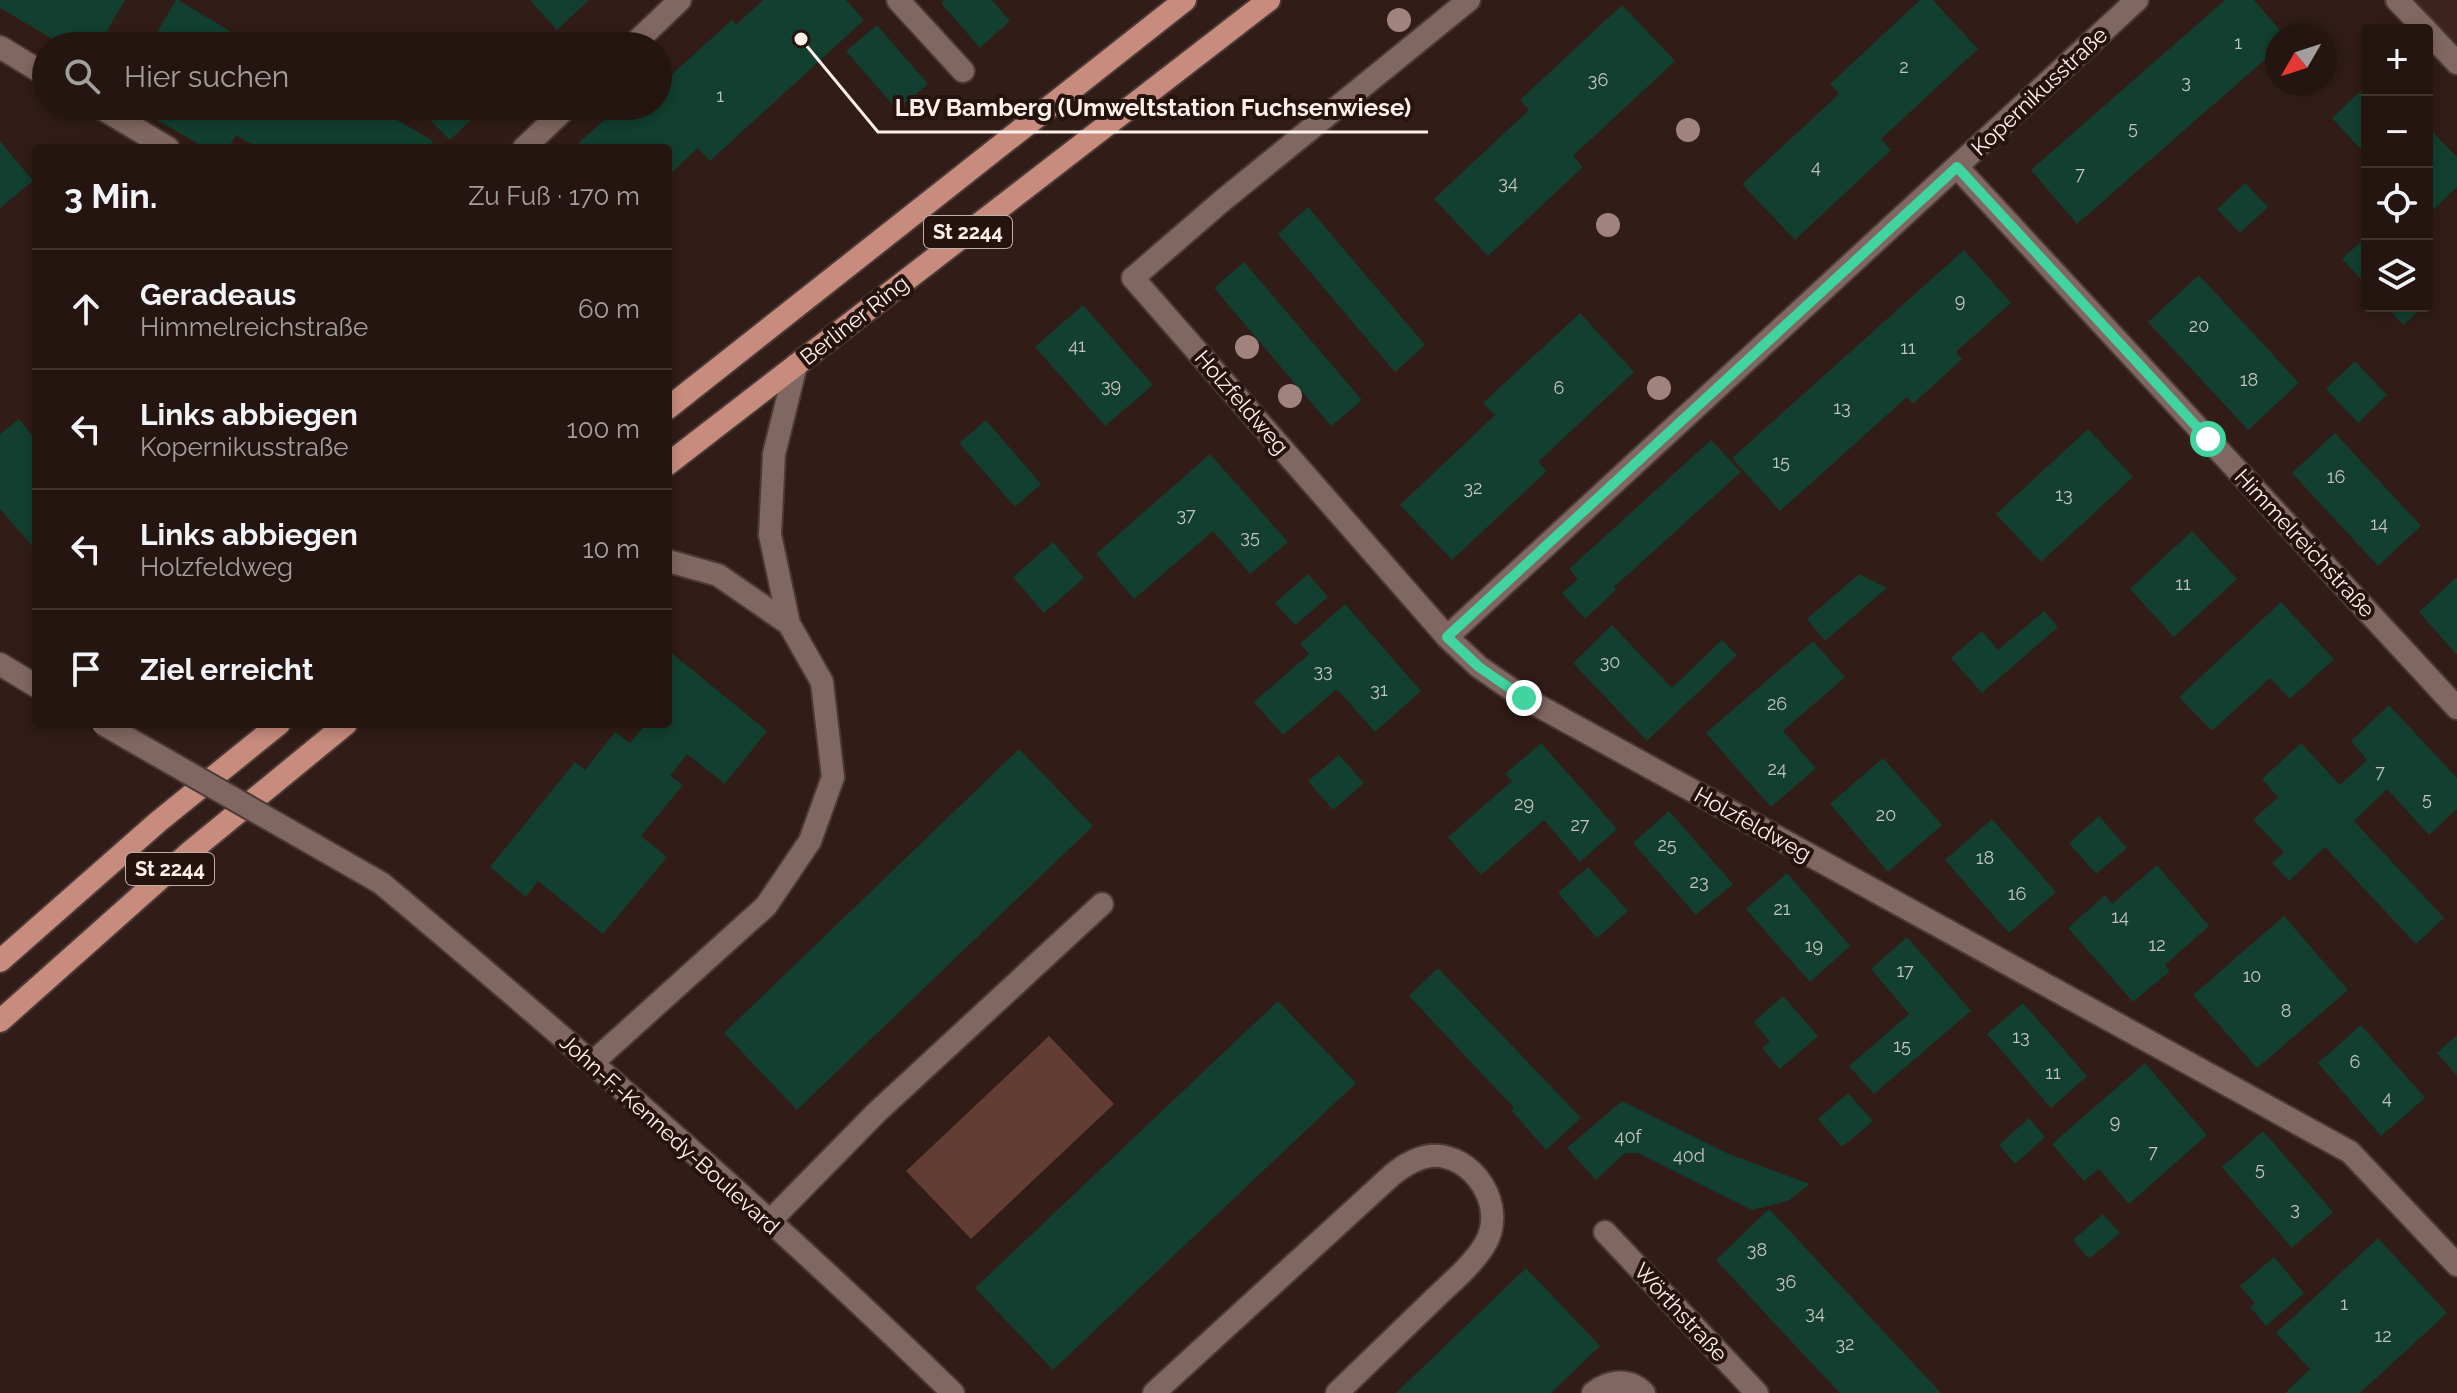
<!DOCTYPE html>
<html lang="de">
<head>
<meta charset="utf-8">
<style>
  :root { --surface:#251511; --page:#31221f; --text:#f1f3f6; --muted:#a39f9f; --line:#423431 }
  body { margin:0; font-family:Raleway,sans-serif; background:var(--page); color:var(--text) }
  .controls { position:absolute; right:24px; top:24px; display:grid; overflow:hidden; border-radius:8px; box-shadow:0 4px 12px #0003 }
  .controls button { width:72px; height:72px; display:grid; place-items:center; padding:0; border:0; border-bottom:2px solid var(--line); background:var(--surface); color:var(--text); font:40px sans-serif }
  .compass { position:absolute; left:2265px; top:24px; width:72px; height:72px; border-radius:50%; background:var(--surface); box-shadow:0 4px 12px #0003; rotate:231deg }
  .stop { position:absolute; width:24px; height:24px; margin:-18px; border:6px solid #41d4a1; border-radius:50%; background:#fff }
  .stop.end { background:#41d4a1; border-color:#fff; box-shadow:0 2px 8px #0008 }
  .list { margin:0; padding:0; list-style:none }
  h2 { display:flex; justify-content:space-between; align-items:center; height:104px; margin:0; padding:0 32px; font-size:34px }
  h2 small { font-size:26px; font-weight:400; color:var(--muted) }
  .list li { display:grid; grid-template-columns:52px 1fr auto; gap:24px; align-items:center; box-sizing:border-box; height:120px; padding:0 32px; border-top:2px solid var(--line) }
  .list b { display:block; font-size:30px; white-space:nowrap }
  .list p { margin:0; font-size:26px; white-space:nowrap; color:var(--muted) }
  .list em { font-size:26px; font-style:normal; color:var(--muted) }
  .icon { flex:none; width:44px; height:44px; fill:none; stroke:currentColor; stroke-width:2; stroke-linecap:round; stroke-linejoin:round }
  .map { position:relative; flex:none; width:2457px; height:1393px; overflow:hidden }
  .search { position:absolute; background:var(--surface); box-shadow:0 4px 12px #0003; left:32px; top:32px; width:640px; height:88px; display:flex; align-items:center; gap:20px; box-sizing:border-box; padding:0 28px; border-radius:44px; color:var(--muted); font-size:30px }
  .panel { position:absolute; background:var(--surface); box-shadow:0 4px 12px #0003; left:32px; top:144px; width:640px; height:584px; border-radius:8px }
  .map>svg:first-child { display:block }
  .built { fill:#3e231c }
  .green { fill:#623d33 }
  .building { fill:#123f2f }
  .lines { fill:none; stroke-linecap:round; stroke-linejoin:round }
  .service-casing { stroke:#4b3936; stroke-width:26 }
  .minor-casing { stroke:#4b3936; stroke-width:26 }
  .primary-casing { stroke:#4b3936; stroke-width:26 }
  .service { stroke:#806761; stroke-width:22 }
  .minor { stroke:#806761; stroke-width:22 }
  .primary { stroke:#c78c7d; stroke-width:22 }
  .minor-bridge-casing { stroke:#4b3936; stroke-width:26; stroke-linecap:butt }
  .minor-bridge { stroke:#806761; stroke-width:22 }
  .tree { fill:#a0837c }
  .route { stroke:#41d4a1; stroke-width:10 }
  .labels { text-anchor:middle; stroke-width:8; stroke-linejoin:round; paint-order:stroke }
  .number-label { font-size:18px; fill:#c4c4be }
  .shield { fill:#26130e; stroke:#beaeaa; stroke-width:2 }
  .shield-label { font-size:20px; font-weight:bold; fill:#fff0ed }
  .street-label { font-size:22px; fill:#fff0ed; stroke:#26130e }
  .leader { fill:none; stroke:#fff0ed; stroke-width:3 }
  .callout-dot { fill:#fff0ed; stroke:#26130e; stroke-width:3 }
  .callout-label { font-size:24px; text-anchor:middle; font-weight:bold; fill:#fff0ed; stroke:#26130e; stroke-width:8; stroke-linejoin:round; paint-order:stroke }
</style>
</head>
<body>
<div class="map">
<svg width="2457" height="1393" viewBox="0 0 2457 1393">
  <rect width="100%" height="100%" fill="#311c17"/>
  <path class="built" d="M 2413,0 L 2457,0 L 2457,42 L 2454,44 Z"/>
  <path class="green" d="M 1049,1036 L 1114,1104 L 971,1239 L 906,1171 Z"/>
  <path class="building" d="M 0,0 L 125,0 L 98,46 L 64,46 L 0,8 Z
    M 176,0 L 178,0 L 255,46 L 149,46 Z
    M 530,0 L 589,0 L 557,30 Z
    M 763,0 L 846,0 L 864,20 L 710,161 L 698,148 L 668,176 L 668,148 L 573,148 L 620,106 L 658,106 L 658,87 L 732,20 L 736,25 Z
    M 944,0 L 992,0 L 1010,21 L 980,48 L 941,3 Z
    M 1920,0 L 1933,0 L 1978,49 L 1881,139 L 1891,150 L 1795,240 L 1742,184 L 1839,94 L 1830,84 Z
    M 2225,0 L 2254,0 L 2285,36 L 2277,36 L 2277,49 L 2077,224 L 2031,170 Z
    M 1622,5 L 1675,61 L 1573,156 L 1583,167 L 1488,256 L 1434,199 L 1529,110 L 1520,100 Z
    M 877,25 L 928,84 L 897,110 L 846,51 Z
    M 2367,85 L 2367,156 L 2332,118 Z
    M 134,106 L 373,106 L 433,141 L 429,148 L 258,148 L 236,135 L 228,148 L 205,148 Z
    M 432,106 L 473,106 L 479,112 L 450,140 L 424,114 Z
    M 2427,126 L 2457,157 L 2457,187 L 2427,216 Z
    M 0,141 L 33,181 L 0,208 Z
    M 2245,183 L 2268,207 L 2240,233 L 2217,209 Z
    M 1308,207 L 1425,345 L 1395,372 L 1278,234 Z
    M 2367,236 L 2367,286 L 2342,259 Z
    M 1964,250 L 2011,303 L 1956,352 L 1962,359 L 1913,404 L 1907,397 L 1780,511 L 1732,458 Z
    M 1244,262 L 1362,400 L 1331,426 L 1214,288 Z
    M 2199,275 L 2299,383 L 2248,430 L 2148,322 Z
    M 1083,305 L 1153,385 L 1105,426 L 1035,347 Z
    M 2386,306 L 2424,306 L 2403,325 Z
    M 1580,313 L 1634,372 L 1538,462 L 1547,471 L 1452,560 L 1400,505 L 1495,415 L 1483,403 Z
    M 2355,361 L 2387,395 L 2358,423 L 2326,389 Z
    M 19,419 L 36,440 L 36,550 L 0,509 L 0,434 Z
    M 986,420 L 1041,484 L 1015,507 L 959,443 Z
    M 2088,429 L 2133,477 L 2041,562 L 1996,514 Z
    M 2335,433 L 2421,526 L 2378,566 L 2292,473 Z
    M 1711,440 L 1741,472 L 1614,587 L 1616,590 L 1585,619 L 1562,593 L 1578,579 L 1569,569 Z
    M 1210,454 L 1288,542 L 1250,574 L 1213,531 L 1134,599 L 1096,554 Z
    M 2192,531 L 2237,579 L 2174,637 L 2130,589 Z
    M 1053,542 L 1084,578 L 1044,613 L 1013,577 Z
    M 1308,574 L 1328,597 L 1295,625 L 1275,603 Z
    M 1859,574 L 1887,588 L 1825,641 L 1807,619 Z
    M 2457,577 L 2457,655 L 2419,612 Z
    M 2281,602 L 2334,659 L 2290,699 L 2270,678 L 2212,731 L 2179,697 Z
    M 1345,604 L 1421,691 L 1375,732 L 1337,689 L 1283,735 L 1254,702 L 1309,654 L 1300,644 Z
    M 2044,611 L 2058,627 L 1982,693 L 1951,658 L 1982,631 L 1998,650 Z
    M 1612,625 L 1672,688 L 1722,640 L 1737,655 L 1647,741 L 1573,663 Z
    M 1813,641 L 1845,677 L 1783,731 L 1816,768 L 1771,807 L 1706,733 Z
    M 668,650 L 767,731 L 725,784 L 687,754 L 670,776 L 683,785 L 641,836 L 667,857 L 603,934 L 538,881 L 526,897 L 490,867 L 575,762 L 585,770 L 615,732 L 630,743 L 646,724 L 668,724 Z
    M 2389,705 L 2457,778 L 2457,809 L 2429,835 L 2387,789 L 2354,821 L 2444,918 L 2416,944 L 2325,847 L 2289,881 L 2272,863 L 2284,852 L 2253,820 L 2278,797 L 2262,779 L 2301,743 L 2340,785 L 2367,760 L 2351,741 Z
    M 1541,743 L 1617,829 L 1580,862 L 1544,820 L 1481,875 L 1448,837 L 1512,781 L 1505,774 Z
    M 1019,749 L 1093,826 L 797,1110 L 724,1033 Z
    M 1339,755 L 1364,783 L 1333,810 L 1308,781 Z
    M 1883,758 L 1942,825 L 1888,872 L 1830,804 Z
    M 1669,811 L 1733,884 L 1696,915 L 1633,843 Z
    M 2099,816 L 2127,848 L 2096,874 L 2069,843 Z
    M 1992,819 L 2056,892 L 2009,933 L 1945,860 Z
    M 2157,865 L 2209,926 L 2165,965 L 2170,971 L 2133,1002 L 2068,928 L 2105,895 L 2112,904 Z
    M 1588,867 L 1628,911 L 1597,938 L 1558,893 Z
    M 1787,873 L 1850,946 L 1810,982 L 1746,909 Z
    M 2284,916 L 2348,990 L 2257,1068 L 2193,995 Z
    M 1907,937 L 1971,1011 L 1874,1094 L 1849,1066 L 1909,1014 L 1871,969 Z
    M 1438,968 L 1581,1118 L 1546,1150 L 1512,1111 L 1514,1108 L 1409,996 Z
    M 1783,996 L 1818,1036 L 1780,1069 L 1762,1048 L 1770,1042 L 1754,1022 Z
    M 1278,1001 L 1356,1083 L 1053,1370 L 975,1288 Z
    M 2023,1003 L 2087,1076 L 2051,1108 L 1987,1034 Z
    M 2361,1025 L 2425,1098 L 2381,1136 L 2318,1063 Z
    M 2457,1035 L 2457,1076 L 2437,1053 Z
    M 2145,1063 L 2207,1135 L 2129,1204 L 2099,1169 L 2084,1181 L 2052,1144 Z
    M 1848,1093 L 1873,1121 L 1842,1147 L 1818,1119 Z
    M 1622,1101 L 1729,1154 L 1810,1184 L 1788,1201 L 1752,1210 L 1638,1153 L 1625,1153 L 1596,1180 L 1567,1148 Z
    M 2029,1118 L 2045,1137 L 2015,1164 L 1999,1145 Z
    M 2263,1131 L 2333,1212 L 2292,1248 L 2222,1167 Z
    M 1769,1209 L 1857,1303 L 1941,1393 L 1840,1393 L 1803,1354 L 1716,1260 Z
    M 2103,1214 L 2120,1233 L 2089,1259 L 2073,1240 Z
    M 2378,1238 L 2447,1313 L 2360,1393 L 2285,1393 L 2310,1369 L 2276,1333 Z
    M 2274,1257 L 2304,1293 L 2266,1326 L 2250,1307 L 2255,1303 L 2240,1286 Z
    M 1526,1268 L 1600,1346 L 1551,1393 L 1396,1393 Z"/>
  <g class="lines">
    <g class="service-casing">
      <path id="service" d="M 898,0 L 963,71
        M 1133,278 L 1222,201 L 1469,0
        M 769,1222 L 877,1112 L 1102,904
        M 1605,1232 L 1757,1393
        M 1154,1393 L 1392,1175 C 1403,1166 1415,1158 1430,1156 C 1473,1152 1509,1207 1484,1246 C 1470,1268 1448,1285 1430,1303 C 1399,1333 1368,1363 1337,1393
        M 1593,1393 C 1608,1381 1629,1377 1644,1393"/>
    </g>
    <g class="minor-casing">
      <path id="minor" d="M 2397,0 L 2426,30
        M 2427,31 L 2457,63
        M 632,46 L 680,0
        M 0,47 L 46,75
        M 98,106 L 168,148
        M 524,148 L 568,106
        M 1957,167 L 2457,708
        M 1133,278 L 1447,637 L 1479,667 L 1524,698 L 2350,1152 L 2457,1265
        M 668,561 L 718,575 L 789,624
        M 1447,637 L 2137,0
        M 0,664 L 36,686
        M 381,883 C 577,1047 770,1215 953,1393
        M 592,1063 L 766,906 L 810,841 L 833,777 L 822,682 L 789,624 L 770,535 L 774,454 L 796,365"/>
    </g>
    <g class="primary-casing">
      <path id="primary" d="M 668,408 L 1185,0
        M 668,464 L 1269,0
        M 0,961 L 159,821 L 279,724
        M 0,1021 L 190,852 L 346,724"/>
    </g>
    <use href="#service" class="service"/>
    <use href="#minor" class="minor"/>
    <use href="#primary" class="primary"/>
    <g class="minor-bridge-casing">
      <path id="minor-bridge" d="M 103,724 L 381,883"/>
    </g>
    <use href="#minor-bridge" class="minor-bridge"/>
  </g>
  <g class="tree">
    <circle cx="1399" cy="20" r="12"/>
    <circle cx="1688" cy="130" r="12"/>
    <circle cx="1608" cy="225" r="12"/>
    <circle cx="1247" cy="347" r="12"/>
    <circle cx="1659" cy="388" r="12"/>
    <circle cx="1290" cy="396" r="12"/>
  </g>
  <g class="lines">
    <path class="route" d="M 1524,698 L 1479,667 L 1447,637 L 1957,167 L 2208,439"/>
  </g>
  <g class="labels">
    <g class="number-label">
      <text x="2238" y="49">1</text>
      <text x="1904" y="73">2</text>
      <text x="1598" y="86">36</text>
      <text x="2186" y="88">3</text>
      <text x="720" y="102">1</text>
      <text x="2133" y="134">5</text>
      <text x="1816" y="173">4</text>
      <text x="2080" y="180">7</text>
      <text x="1508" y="189">34</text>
      <text x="1960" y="307">9</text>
      <text x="2199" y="332">20</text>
      <text x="1077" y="352">41</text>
      <text x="1908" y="354">11</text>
      <text x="2249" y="386">18</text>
      <text x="1111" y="392">39</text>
      <text x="1559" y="394">6</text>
      <text x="1842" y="414">13</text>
      <text x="1781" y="468">15</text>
      <text x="2336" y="483">16</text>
      <text x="1473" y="494">32</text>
      <text x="2064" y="501">13</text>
      <text x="1186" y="521">37</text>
      <text x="2379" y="530">14</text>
      <text x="1250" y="543">35</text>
      <text x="2183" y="590">11</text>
      <text x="1610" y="668">30</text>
      <text x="1323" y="677">33</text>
      <text x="1379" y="696">31</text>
      <text x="1777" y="710">26</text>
      <text x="1777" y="775">24</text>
      <text x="2380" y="778">7</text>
      <text x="2427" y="805">5</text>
      <text x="1524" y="810">29</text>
      <text x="1886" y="821">20</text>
      <text x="1580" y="831">27</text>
      <text x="1667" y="851">25</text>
      <text x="1985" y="864">18</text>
      <text x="1699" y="888">23</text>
      <text x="2017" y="900">16</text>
      <text x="1782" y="915">21</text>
      <text x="2120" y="923">14</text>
      <text x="2157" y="951">12</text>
      <text x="1814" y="952">19</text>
      <text x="1905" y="977">17</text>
      <text x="2252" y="982">10</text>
      <text x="2286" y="1017">8</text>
      <text x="2021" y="1043">13</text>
      <text x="1902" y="1052">15</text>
      <text x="2355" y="1068">6</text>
      <text x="2053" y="1079">11</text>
      <text x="2387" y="1104">4</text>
      <text x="2115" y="1128">9</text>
      <text x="1628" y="1143">40f</text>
      <text x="2153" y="1158">7</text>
      <text x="1689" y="1162">40d</text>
      <text x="2260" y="1175">5</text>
      <text x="2295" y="1215">3</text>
      <text x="1757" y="1256">38</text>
      <text x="1786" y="1288">36</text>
      <text x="2344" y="1310">1</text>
      <text x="1815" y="1319">34</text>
      <text x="2383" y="1342">12</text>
      <text x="1845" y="1350">32</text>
    </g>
    <g class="shield">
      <rect x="924" y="216" width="88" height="32" rx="6"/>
      <rect x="126" y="853" width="88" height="32" rx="6"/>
    </g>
    <g class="shield-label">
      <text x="968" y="239">St 2244</text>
      <text x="170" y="876">St 2244</text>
    </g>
    <g class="street-label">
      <text transform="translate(2039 91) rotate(-43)" y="8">Kopernikusstraße</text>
      <text transform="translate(854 320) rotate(-38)" y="8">Berliner Ring</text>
      <text transform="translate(1242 402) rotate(49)" y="8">Holzfeldweg</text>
      <text transform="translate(2305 543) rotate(47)" y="8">Himmelreichstraße</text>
      <text transform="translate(1753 824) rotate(29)" y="8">Holzfeldweg</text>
      <text transform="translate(670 1134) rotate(42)" y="8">John-F.-Kennedy-Boulevard</text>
      <text transform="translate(1681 1312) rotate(47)" y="8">Wörthstraße</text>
    </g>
  </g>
  <path class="leader" d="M801 39L878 132H1428"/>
  <circle class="callout-dot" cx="801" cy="39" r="8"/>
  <g class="callout-label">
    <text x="1153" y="116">LBV Bamberg (Umweltstation Fuchsenwiese)</text>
  </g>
</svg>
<div class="controls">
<button>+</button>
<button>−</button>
<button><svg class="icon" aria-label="locate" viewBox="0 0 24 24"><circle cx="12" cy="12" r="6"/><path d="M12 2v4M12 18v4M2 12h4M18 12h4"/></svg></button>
<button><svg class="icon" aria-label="layers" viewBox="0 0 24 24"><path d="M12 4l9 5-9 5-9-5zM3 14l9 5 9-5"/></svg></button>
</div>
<svg class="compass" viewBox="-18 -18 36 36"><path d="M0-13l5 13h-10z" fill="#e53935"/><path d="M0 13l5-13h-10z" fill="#a39f9f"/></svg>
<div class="stop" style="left:2208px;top:439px"></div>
<div class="stop end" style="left:1524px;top:698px"></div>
<div class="search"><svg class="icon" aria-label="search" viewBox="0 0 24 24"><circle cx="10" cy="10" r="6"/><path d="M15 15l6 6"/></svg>Hier suchen</div>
<section class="panel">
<h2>3 Min.<small>Zu Fuß · 170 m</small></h2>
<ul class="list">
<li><svg class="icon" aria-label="ahead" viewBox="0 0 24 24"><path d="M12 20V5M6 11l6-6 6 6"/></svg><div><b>Geradeaus</b><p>Himmelreichstraße</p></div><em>60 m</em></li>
<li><svg class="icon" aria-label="left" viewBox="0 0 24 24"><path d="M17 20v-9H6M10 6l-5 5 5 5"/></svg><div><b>Links abbiegen</b><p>Kopernikusstraße</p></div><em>100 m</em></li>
<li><svg class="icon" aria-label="left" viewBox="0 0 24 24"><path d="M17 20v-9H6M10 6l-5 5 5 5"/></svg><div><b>Links abbiegen</b><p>Holzfeldweg</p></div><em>10 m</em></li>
<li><svg class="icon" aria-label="arrive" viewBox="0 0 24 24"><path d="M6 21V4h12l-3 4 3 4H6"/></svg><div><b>Ziel erreicht</b></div></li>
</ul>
</section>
</div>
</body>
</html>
